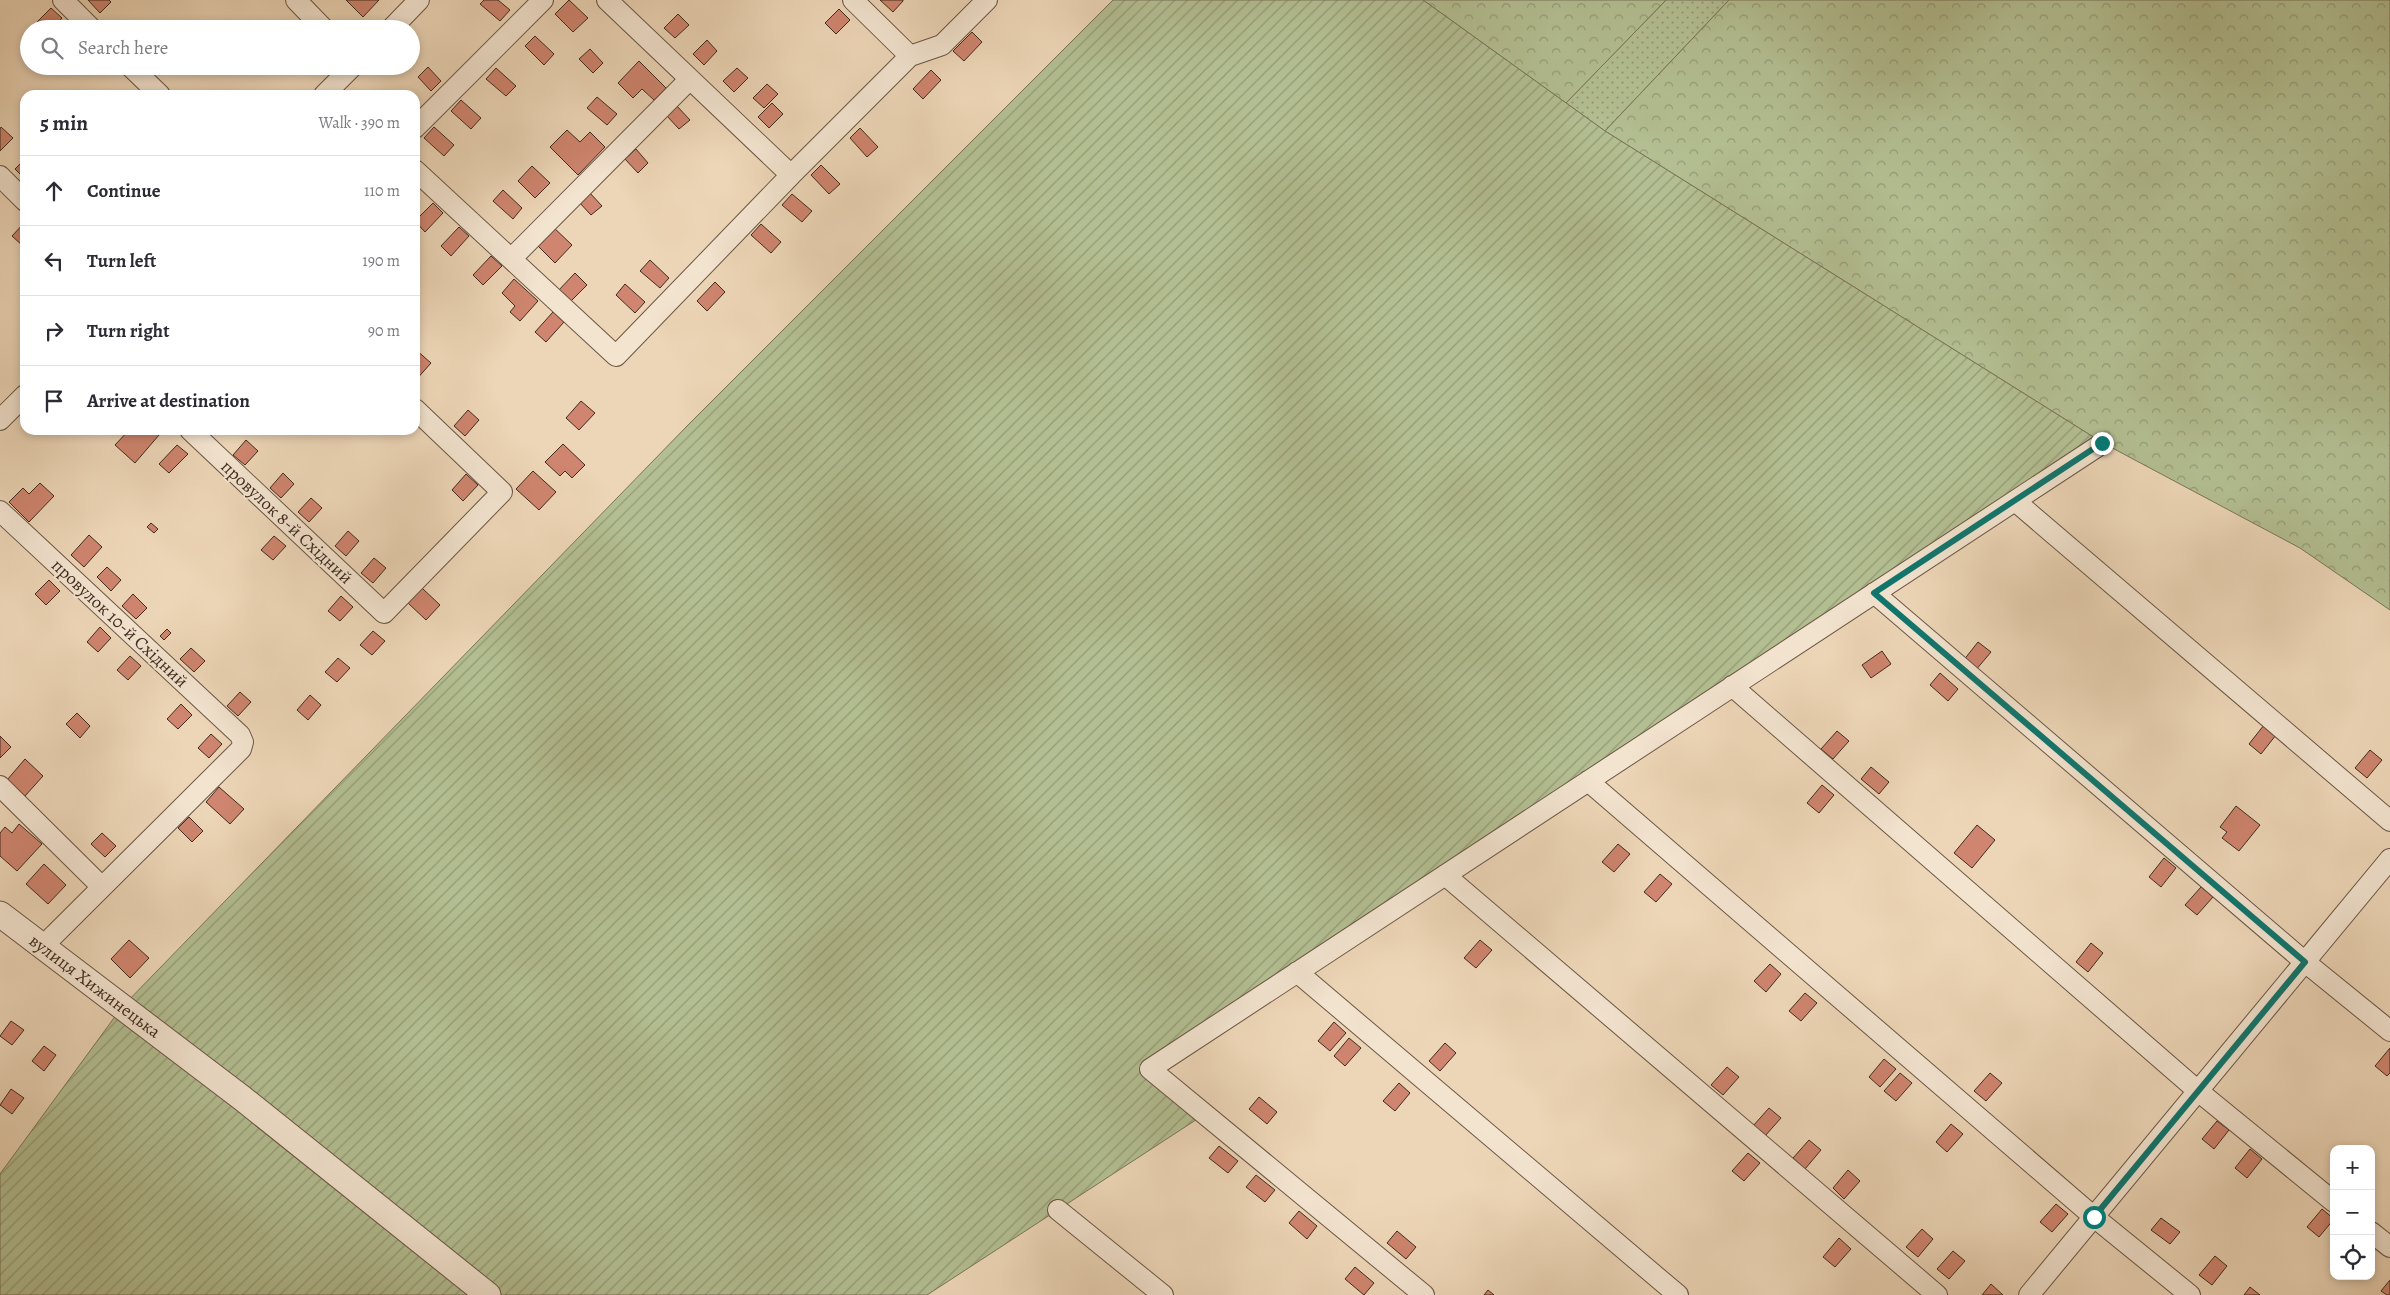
<!DOCTYPE html>
<html lang="en">
<head>
<meta charset="utf-8">
<style>
  :root { --surface:#fff; --page:#f2f2f3; --text:#2b2b33; --muted:#7c7c81; --line:#e1e1e2 }
  body { margin:0; font-family:Alegreya,serif; background:var(--page); color:var(--text) }
  .controls { position:absolute; right:15px; bottom:15px; display:grid; overflow:hidden; border-radius:10px; box-shadow:0 2px 8px #0003 }
  .controls button { width:45px; height:45px; display:grid; place-items:center; padding:0; border:0; border-bottom:1px solid var(--line); background:var(--surface); color:var(--text); font:25px sans-serif }
  .stop { position:absolute; width:15px; height:15px; margin:-11px; border:4px solid #0f766e; border-radius:50%; background:#fff }
  .stop.end { background:#0f766e; border-color:#fff; box-shadow:0 1px 5px #0008 }
  .list { margin:0; padding:0; list-style:none }
  h2 { display:flex; justify-content:space-between; align-items:center; height:65px; margin:0; padding:0 20px; font-size:21px }
  h2 small { font-size:16px; font-weight:400; color:var(--muted) }
  .list li { display:grid; grid-template-columns:32px 1fr auto; gap:15px; align-items:center; box-sizing:border-box; height:70px; padding:0 20px; border-top:1px solid var(--line) }
  .list b { display:block; font-size:19px; white-space:nowrap }
  .list em { font-size:16px; font-style:normal; color:var(--muted) }
  .icon { flex:none; width:28px; height:28px; fill:none; stroke:currentColor; stroke-width:2; stroke-linecap:round; stroke-linejoin:round }
  .map { position:relative; flex:none; width:2390px; height:1295px; overflow:hidden }
  .search { position:absolute; background:var(--surface); box-shadow:0 2px 8px #0003; left:20px; top:20px; width:400px; height:55px; display:flex; align-items:center; gap:12px; box-sizing:border-box; padding:0 18px; border-radius:28px; color:var(--muted); font-size:19px }
  .panel { position:absolute; background:var(--surface); box-shadow:0 2px 8px #0003; left:20px; top:90px; width:400px; height:345px; border-radius:15px }
  .map>svg:first-child { display:block }
  .grass { fill:url(#grass-dots); stroke:#7a7558 }
  .forest { fill:url(#forest-crowns); stroke:#7a7558 }
  .garden { fill:url(#garden-furrows); stroke:#7a7558 }
  .building { fill:#cf856f; stroke:#402b1e }
  .lines { fill:none; stroke-linecap:round; stroke-linejoin:round }
  .minor-casing { stroke:#6b5644; stroke-width:22 }
  .tertiary-casing { stroke:#6b5644; stroke-width:27 }
  .minor { stroke:#f3e4d0; stroke-width:20 }
  .tertiary { stroke:#f3e4d0; stroke-width:25 }
  .route { stroke:#0f766e; stroke-width:6 }
  .labels { text-anchor:middle; stroke-width:4; stroke-linejoin:round; paint-order:stroke }
  .street-label { font-size:18px; fill:#402b1e; stroke:#f3e4d0 }
</style>
</head>
<body>
<div class="map">
<svg width="2390" height="1295" viewBox="0 0 2390 1295">
  <defs>
    <pattern id="grass-dots" width="8" height="8" patternUnits="userSpaceOnUse" patternTransform="scale(1.25)"><rect width="8" height="8" fill="#b3bf92"/><path d="M2 2h.1M6 6h.1" fill="none" stroke="#939b77" stroke-width="1.8" stroke-linecap="round"/></pattern>
    <pattern id="forest-crowns" width="20" height="18" patternUnits="userSpaceOnUse" patternTransform="scale(1.25)"><rect width="20" height="18" fill="#b3bf92"/><path d="M2 6a3 3 0 1 1 6 0M12 15a3 3 0 1 1 6 0" fill="none" stroke="#939b77"/></pattern>
    <pattern id="garden-furrows" width="10" height="10" patternUnits="userSpaceOnUse" patternTransform="scale(1.25)"><rect width="10" height="10" fill="#b3bf92"/><path d="M-1 1l2-2M0 10L10 0M9 11l2-2" fill="none" stroke="#939b77"/></pattern>
  </defs>
  <rect width="100%" height="100%" fill="#edd6b7"/>
  <filter id="stains"><feTurbulence type="fractalNoise" baseFrequency=".004" numOctaves="4"/><feColorMatrix values="0 0 0 0 .2 0 0 0 0 .09 0 0 0 0 .02 0 0 0 .5 -.17"/></filter>
  <radialGradient id="worn" r=".72"><stop offset=".6" stop-color="#630" stop-opacity="0"/><stop offset="1" stop-color="#630" stop-opacity=".3"/></radialGradient>
  <path class="grass" d="M 1666,0 L 1729,0 L 1605,131 L 1566,103 Z"/>
  <path class="forest" d="M 1423,0 L 1666,0 L 1566,103 Z
    M 1729,0 L 2390,0 L 2390,610 L 2300,548 L 2103,443 L 1605,131 Z"/>
  <path class="garden" d="M 1113,0 L 1423,0 L 1605,131 L 2103,443 L 1150,1068 L 1205,1114 L 927,1295 L 0,1295 L 0,1174 L 122,1007 L 688,425 Z"/>
  <path class="building" d="M 88,0 L 109,0 L 111,2 L 100,13 Z
    M 346,0 L 379,0 L 363,17 Z
    M 484,0 L 498,0 L 510,10 L 500,21 L 480,4 Z
    M 569,0 L 588,18 L 573,32 L 555,14 Z
    M 880,0 L 903,0 L 903,1 L 893,12 Z
    M 51,8 L 62,18 L 52,29 L 45,29 L 37,22 Z
    M 839,9 L 850,20 L 836,34 L 825,23 Z
    M 678,14 L 689,25 L 675,38 L 664,28 Z
    M 972,32 L 982,42 L 964,61 L 953,51 Z
    M 535,36 L 554,54 L 544,65 L 525,46 Z
    M 707,40 L 717,51 L 704,65 L 693,54 Z
    M 590,49 L 603,63 L 593,73 L 579,59 Z
    M 639,61 L 666,88 L 654,100 L 642,89 L 633,98 L 618,83 Z
    M 428,67 L 441,81 L 431,91 L 418,77 Z
    M 496,68 L 516,86 L 506,96 L 486,79 Z
    M 737,68 L 748,78 L 734,92 L 723,81 Z
    M 931,70 L 941,80 L 923,99 L 913,89 Z
    M 767,84 L 778,94 L 764,108 L 753,98 Z
    M 597,97 L 617,114 L 607,125 L 587,108 Z
    M 461,100 L 481,118 L 471,129 L 451,111 Z
    M 772,103 L 783,114 L 769,128 L 758,117 Z
    M 676,105 L 690,120 L 679,129 L 666,115 Z
    M 1,127 L 13,138 L 0,151 L 0,129 Z
    M 434,127 L 454,145 L 444,156 L 424,138 Z
    M 860,128 L 878,147 L 867,157 L 850,138 Z
    M 567,130 L 580,142 L 590,132 L 605,147 L 578,175 L 550,147 Z
    M 636,149 L 648,163 L 638,173 L 625,159 Z
    M 25,159 L 25,179 L 15,169 Z
    M 821,165 L 840,184 L 829,194 L 811,175 Z
    M 532,166 L 550,183 L 535,198 L 518,181 Z
    M 503,190 L 522,208 L 513,219 L 493,201 Z
    M 589,192 L 602,206 L 591,215 L 578,201 Z
    M 792,194 L 812,211 L 802,222 L 782,205 Z
    M 433,203 L 443,213 L 425,232 L 415,221 Z
    M 25,222 L 25,244 L 23,246 L 12,236 Z
    M 761,224 L 781,242 L 771,253 L 751,235 Z
    M 551,225 L 572,245 L 555,263 L 534,242 Z
    M 459,227 L 469,236 L 451,256 L 441,246 Z
    M 491,256 L 502,266 L 483,285 L 473,275 Z
    M 650,260 L 669,278 L 660,288 L 640,271 Z
    M 575,273 L 587,285 L 569,303 L 557,292 Z
    M 514,279 L 538,301 L 520,321 L 510,312 L 515,306 L 502,293 Z
    M 715,282 L 725,292 L 707,311 L 697,301 Z
    M 625,284 L 645,302 L 635,313 L 616,295 Z
    M 553,312 L 564,322 L 546,342 L 535,332 Z
    M 415,349 L 431,363 L 415,381 Z
    M 581,401 L 595,413 L 579,430 L 566,418 Z
    M 468,410 L 479,420 L 465,436 L 454,426 Z
    M 129,430 L 154,430 L 159,435 L 135,463 L 115,445 Z
    M 208,430 L 217,430 L 213,435 Z
    M 246,440 L 258,451 L 245,465 L 233,455 Z
    M 563,444 L 585,465 L 572,478 L 565,471 L 560,476 L 545,462 Z
    M 177,445 L 188,454 L 169,473 L 159,464 Z
    M 533,471 L 556,492 L 539,510 L 516,489 Z
    M 283,473 L 294,484 L 281,498 L 270,488 Z
    M 466,474 L 478,485 L 463,501 L 452,490 Z
    M 40,483 L 54,496 L 29,522 L 9,502 L 23,488 L 29,494 Z
    M 311,498 L 322,508 L 309,522 L 298,512 Z
    M 151,523 L 158,529 L 154,533 L 147,527 Z
    M 348,531 L 359,541 L 346,556 L 335,546 Z
    M 89,535 L 102,547 L 84,567 L 71,555 Z
    M 274,536 L 286,546 L 273,560 L 261,550 Z
    M 374,558 L 386,568 L 373,583 L 361,573 Z
    M 107,567 L 121,580 L 111,591 L 97,577 Z
    M 49,580 L 60,591 L 46,605 L 35,594 Z
    M 422,588 L 440,605 L 426,620 L 408,603 Z
    M 133,594 L 147,608 L 136,619 L 122,606 Z
    M 341,596 L 353,607 L 340,621 L 328,611 Z
    M 100,627 L 111,638 L 98,652 L 87,642 Z
    M 167,629 L 171,633 L 164,640 L 160,636 Z
    M 373,631 L 385,641 L 372,655 L 360,645 Z
    M 1978,642 L 1991,652 L 1975,671 L 1963,661 Z
    M 191,648 L 205,661 L 194,672 L 180,659 Z
    M 1882,651 L 1891,664 L 1871,678 L 1862,665 Z
    M 130,656 L 141,666 L 128,680 L 117,670 Z
    M 338,658 L 350,668 L 337,682 L 325,672 Z
    M 1940,673 L 1958,689 L 1948,701 L 1930,685 Z
    M 240,692 L 251,702 L 238,716 L 227,706 Z
    M 310,695 L 321,705 L 308,720 L 297,710 Z
    M 181,704 L 192,715 L 178,729 L 167,719 Z
    M 77,713 L 90,726 L 80,738 L 66,724 Z
    M 2264,725 L 2276,735 L 2261,754 L 2249,744 Z
    M 1837,731 L 1849,741 L 1833,759 L 1821,749 Z
    M 211,734 L 222,744 L 209,758 L 198,748 Z
    M 0,736 L 11,747 L 0,758 Z
    M 2370,750 L 2382,760 L 2367,778 L 2355,768 Z
    M 25,759 L 43,776 L 25,796 L 7,780 Z
    M 1871,767 L 1889,782 L 1879,794 L 1861,779 Z
    M 1822,785 L 1834,795 L 1819,813 L 1807,803 Z
    M 219,787 L 244,809 L 230,824 L 206,802 Z
    M 2236,806 L 2260,825 L 2239,851 L 2222,838 L 2227,832 L 2220,827 Z
    M 189,817 L 203,831 L 192,842 L 178,828 Z
    M 19,824 L 42,844 L 17,871 L 0,856 L 0,833 L 5,827 L 12,833 Z
    M 1977,825 L 1995,840 L 1972,868 L 1954,853 Z
    M 102,833 L 116,846 L 105,857 L 91,844 Z
    M 1618,844 L 1630,854 L 1614,872 L 1602,862 Z
    M 2164,858 L 2176,868 L 2161,887 L 2149,877 Z
    M 44,864 L 66,885 L 48,904 L 26,884 Z
    M 1660,874 L 1672,884 L 1656,902 L 1644,892 Z
    M 2201,887 L 2213,897 L 2197,915 L 2185,905 Z
    M 129,940 L 149,958 L 130,978 L 111,959 Z
    M 1480,940 L 1492,950 L 1476,968 L 1464,958 Z
    M 2091,943 L 2103,953 L 2088,972 L 2076,962 Z
    M 1770,964 L 1781,974 L 1766,992 L 1754,981 Z
    M 1805,993 L 1817,1003 L 1801,1021 L 1789,1011 Z
    M 11,1021 L 24,1030 L 12,1045 L 0,1036 Z
    M 1334,1022 L 1346,1033 L 1330,1051 L 1318,1041 Z
    M 1349,1038 L 1361,1048 L 1345,1066 L 1334,1056 Z
    M 1445,1043 L 1456,1053 L 1440,1071 L 1429,1061 Z
    M 44,1046 L 56,1055 L 44,1071 L 32,1061 Z
    M 2390,1048 L 2390,1073 L 2387,1076 L 2375,1066 Z
    M 1884,1059 L 1896,1069 L 1880,1087 L 1869,1077 Z
    M 1727,1067 L 1739,1077 L 1723,1095 L 1711,1085 Z
    M 1900,1073 L 1912,1083 L 1896,1101 L 1884,1091 Z
    M 1990,1073 L 2002,1083 L 1986,1101 L 1974,1091 Z
    M 1399,1083 L 1410,1093 L 1395,1111 L 1383,1101 Z
    M 11,1089 L 24,1098 L 12,1114 L 0,1105 Z
    M 1259,1097 L 1277,1112 L 1267,1124 L 1249,1109 Z
    M 1769,1108 L 1781,1118 L 1765,1136 L 1753,1126 Z
    M 2217,1121 L 2229,1130 L 2214,1149 L 2202,1139 Z
    M 1951,1124 L 1963,1134 L 1947,1152 L 1936,1142 Z
    M 1809,1140 L 1821,1150 L 1805,1169 L 1793,1158 Z
    M 1219,1146 L 1238,1161 L 1228,1173 L 1209,1158 Z
    M 2250,1149 L 2262,1159 L 2247,1178 L 2235,1168 Z
    M 1748,1153 L 1760,1163 L 1744,1181 L 1732,1171 Z
    M 1848,1170 L 1860,1181 L 1844,1199 L 1833,1188 Z
    M 1256,1175 L 1275,1190 L 1265,1202 L 1246,1187 Z
    M 2056,1204 L 2068,1214 L 2052,1232 L 2040,1222 Z
    M 2322,1209 L 2334,1219 L 2319,1237 L 2307,1227 Z
    M 1299,1211 L 1317,1226 L 1307,1239 L 1289,1223 Z
    M 2161,1218 L 2180,1232 L 2170,1244 L 2151,1230 Z
    M 1922,1229 L 1933,1239 L 1918,1257 L 1906,1247 Z
    M 1397,1231 L 1416,1247 L 1406,1259 L 1387,1243 Z
    M 1839,1238 L 1851,1249 L 1835,1267 L 1823,1257 Z
    M 1953,1251 L 1965,1261 L 1949,1279 L 1937,1269 Z
    M 2215,1256 L 2227,1266 L 2212,1285 L 2199,1275 Z
    M 1355,1267 L 1374,1283 L 1364,1295 L 1345,1279 Z
    M 2390,1280 L 2390,1295 L 2387,1295 L 2381,1291 Z
    M 1991,1284 L 2003,1295 L 1982,1295 Z
    M 2250,1287 L 2260,1295 L 2244,1295 Z
    M 1488,1290 L 1494,1295 L 1484,1295 Z"/>
  <g class="lines">
    <g class="minor-casing">
      <path id="minor" d="M 63,0 L 92,29
        M 296,0 L 324,29
        M 607,0 L 791,175 L 910,56 L 942,45 L 987,0
        M 853,0 L 910,56
        M 391,29 L 419,0
        M 130,66 L 160,95
        M 324,95 L 353,66
        M 415,128 L 543,0
        M 415,170 L 616,356 L 791,175
        M 0,176 L 25,201
        M 511,259 L 690,79
        M 0,420 L 25,395
        M 190,430 L 384,613 L 502,492 L 415,409
        M 2015,501 L 2390,821
        M 0,511 L 240,735 L 243,742 L 241,749 L 43,946
        M 1874,593 L 2305,962 L 2390,1031
        M 1732,686 L 2198,1091 L 2334,1202
        M 1588,781 L 2094,1217 L 2190,1295
        M 0,786 L 102,887
        M 1445,875 L 1937,1295
        M 1297,972 L 1678,1295
        M 1058,1210 L 1163,1295
        M 2371,1232 L 2390,1247
        M 1424,1295 L 1150,1069 L 2103,443
        M 2029,1295 L 2390,859"/>
    </g>
    <g class="tertiary-casing">
      <path id="tertiary" d="M 0,914 L 242,1098 L 488,1295"/>
    </g>
    <use href="#minor" class="minor"/>
    <use href="#tertiary" class="tertiary"/>
  </g>
  <g class="lines">
    <path class="route" d="M 2094,1217 L 2305,962 L 1874,593 L 2102,443"/>
  </g>
  <g class="labels">
    <g class="street-label">
      <text transform="translate(287 522) rotate(43)" y="6">провулок 8-й Східний</text>
      <text transform="translate(120 623) rotate(43)" y="6">провулок 10-й Східний</text>
      <text transform="translate(95 986) rotate(37)" y="6">вулиця Хижинецька</text>
    </g>
  </g>
  <rect width="100%" height="100%" filter="url(#stains)"/>
  <rect width="100%" height="100%" fill="url(#worn)"/>
</svg>
<div class="controls">
<button>+</button>
<button>−</button>
<button><svg class="icon" aria-label="locate" viewBox="0 0 24 24"><circle cx="12" cy="12" r="6"/><path d="M12 2v4M12 18v4M2 12h4M18 12h4"/></svg></button>
</div>
<div class="stop" style="left:2094px;top:1217px"></div>
<div class="stop end" style="left:2102px;top:443px"></div>
<div class="search"><svg class="icon" aria-label="search" viewBox="0 0 24 24"><circle cx="10" cy="10" r="6"/><path d="M15 15l6 6"/></svg>Search here</div>
<section class="panel">
<h2>5 min<small>Walk · 390 m</small></h2>
<ul class="list">
<li><svg class="icon" aria-label="ahead" viewBox="0 0 24 24"><path d="M12 20V5M6 11l6-6 6 6"/></svg><div><b>Continue</b></div><em>110 m</em></li>
<li><svg class="icon" aria-label="left" viewBox="0 0 24 24"><path d="M17 20v-9H6M10 6l-5 5 5 5"/></svg><div><b>Turn left</b></div><em>190 m</em></li>
<li><svg class="icon" aria-label="right" viewBox="0 0 24 24"><path d="M7 20v-9h11M14 6l5 5-5 5"/></svg><div><b>Turn right</b></div><em>90 m</em></li>
<li><svg class="icon" aria-label="arrive" viewBox="0 0 24 24"><path d="M6 21V4h12l-3 4 3 4H6"/></svg><div><b>Arrive at destination</b></div></li>
</ul>
</section>
</div>
</body>
</html>
